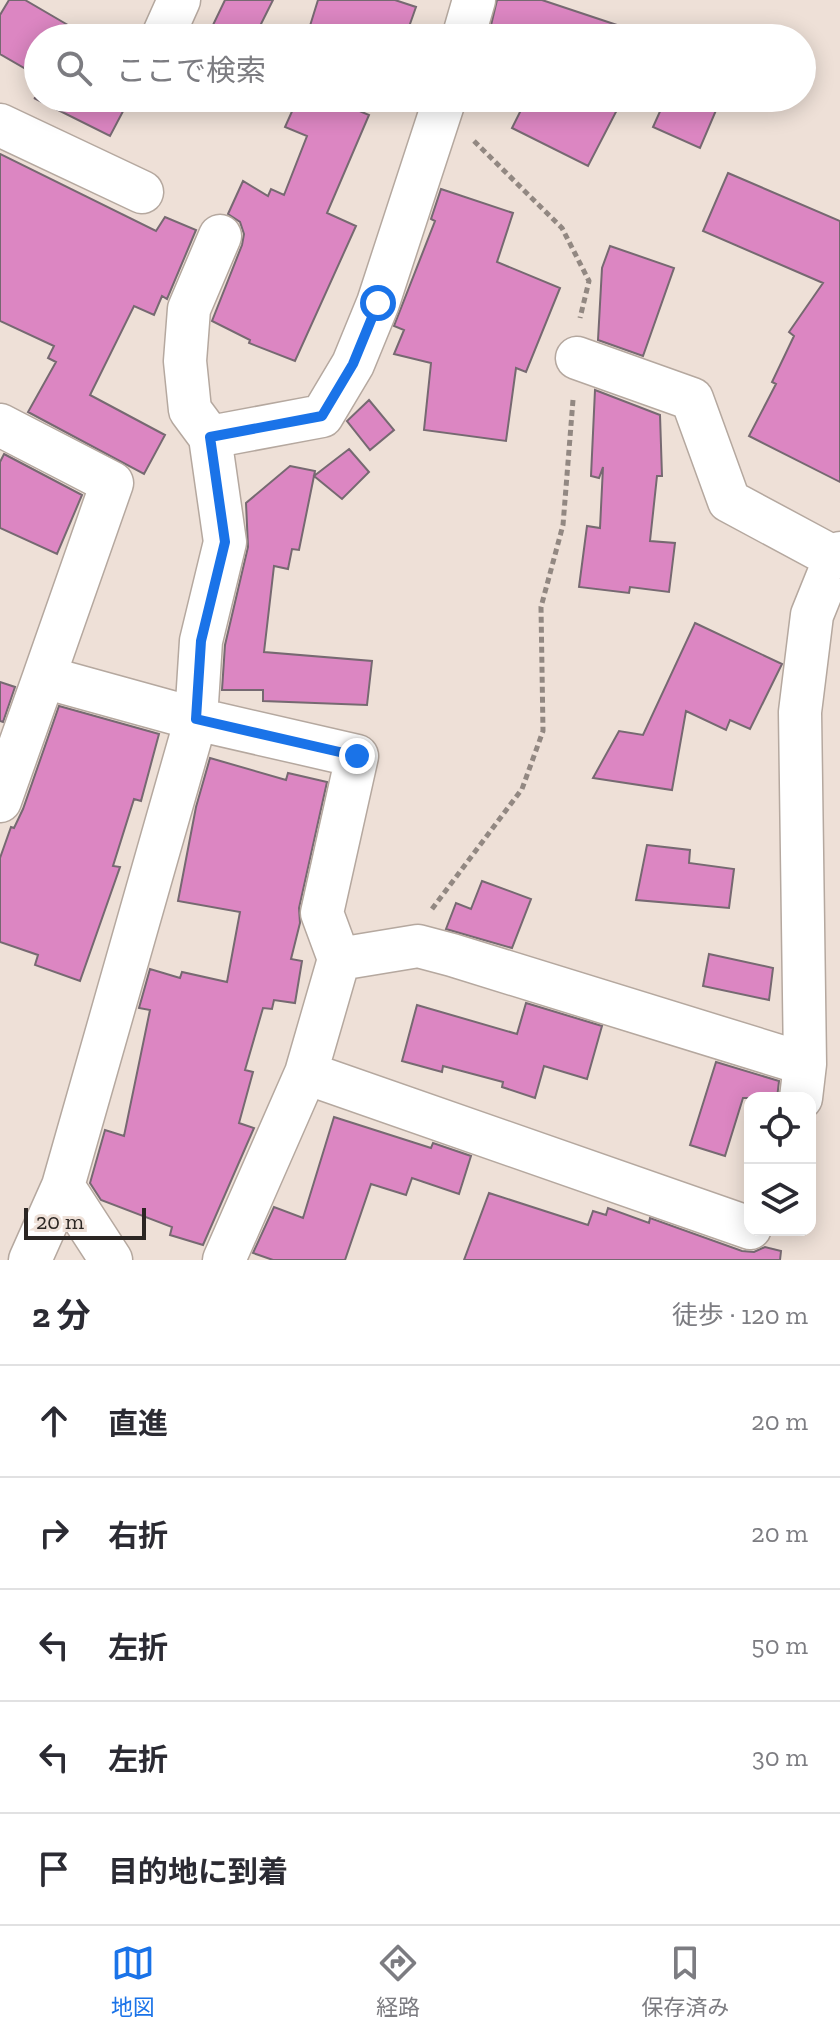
<!DOCTYPE html>
<html lang="ja">
<head>
<meta charset="utf-8">
<style>
  :root { --surface:#fff; --page:#f7f7f7; --text:#2b2b33; --muted:#7c7c81; --line:#e1e1e2; --accent:#1a73e8 }
  body { margin:0; font-family:"Zilla Slab","Noto Sans JP",serif; background:var(--page); color:var(--text) }
  .controls { position:absolute; right:24px; bottom:24px; display:grid; overflow:hidden; border-radius:16px; box-shadow:0 4px 20px #0003 }
  .controls button { width:72px; height:72px; display:grid; place-items:center; padding:0; border:0; border-bottom:2px solid var(--line); background:var(--surface); color:var(--text); font:40px sans-serif }
  .scale { position:absolute; left:24px; bottom:20px; width:122px; box-sizing:border-box; padding-left:8px; border:4px solid #2b2623; border-top:0; font-size:22px; line-height:28px; white-space:nowrap; color:#2b2623; -webkit-text-stroke:6px #eee0d7; paint-order:stroke }
  .stop { position:absolute; width:24px; height:24px; margin:-18px; border:6px solid #1a73e8; border-radius:50%; background:#fff }
  .stop.end { background:#1a73e8; border-color:#fff; box-shadow:0 2px 8px #0008 }
  .list { margin:0; padding:0; list-style:none }
  h2 { display:flex; justify-content:space-between; align-items:center; height:104px; margin:0; padding:0 32px; font-size:34px }
  h2 small { font-size:26px; font-weight:400; color:var(--muted) }
  .list li { display:grid; grid-template-columns:52px 1fr auto; gap:24px; align-items:center; box-sizing:border-box; height:112px; padding:0 32px; border-top:2px solid var(--line) }
  .list b { display:block; font-size:30px; white-space:nowrap }
  .list em { font-size:26px; font-style:normal; color:var(--muted) }
  .icon { flex:none; width:44px; height:44px; fill:none; stroke:currentColor; stroke-width:2; stroke-linecap:round; stroke-linejoin:round }
  .map { position:relative; flex:none; width:840px; height:1260px; overflow:hidden }
  .search { position:absolute; background:var(--surface); box-shadow:0 4px 20px #0003; left:24px; right:24px; top:24px; height:88px; display:flex; align-items:center; gap:20px; box-sizing:border-box; padding:0 28px; border-radius:44px; color:var(--muted); font-size:30px }
  .sheet { height:664px; background:var(--surface) }
  nav { display:flex; justify-content:space-around; align-items:center; box-sizing:border-box; height:112px; border-top:2px solid var(--line); background:var(--surface); font-size:22px; color:var(--muted) }
  nav a { display:grid; justify-items:center; gap:4px }
  nav .on { color:var(--accent) }
  .map>svg:first-child { display:block }
  .building { fill:#dc86c2; stroke:#766971; stroke-width:2 }
  .lines { fill:none; stroke-linecap:round; stroke-linejoin:round }
  .street-casing { stroke:#b5a89f; stroke-width:45 }
  .path { stroke:#928882; stroke-width:5; stroke-dasharray:6 4; stroke-linecap:butt }
  .street { stroke:#fff; stroke-width:42 }
  .route { stroke:#1a73e8; stroke-width:10 }
</style>
</head>
<body>
<div class="map">
<svg width="840" height="1260" viewBox="0 0 840 1260">
  <rect width="100%" height="100%" fill="#eee0d7"/>
  <path class="building" d="M 9,0 L 25,0 L 85,35 L 83,38 L 38,38 L 38,76 L 0,54 L 0,15 Z
    M 225,0 L 273,0 L 254,38 L 234,38 L 212,27 Z
    M 318,0 L 395,0 L 416,7 L 405,38 L 335,38 L 309,29 Z
    M 497,0 L 542,0 L 638,32 L 637,38 L 488,38 Z
    M 34,98 L 130,98 L 110,136 Z
    M 298,98 L 329,98 L 369,115 L 327,213 L 356,226 L 295,361 L 249,343 L 250,340 L 212,321 L 242,245 L 244,234 L 240,222 L 228,214 L 243,181 L 268,196 L 271,189 L 284,195 L 307,136 L 285,127 Z
    M 527,98 L 599,98 L 618,108 L 588,166 L 512,128 Z
    M 666,98 L 694,98 L 717,108 L 700,148 L 653,127 Z
    M 0,154 L 156,231 L 165,217 L 196,230 L 167,299 L 162,296 L 154,315 L 134,306 L 90,395 L 165,435 L 144,474 L 28,412 L 56,362 L 48,358 L 54,346 L 0,321 Z
    M 728,173 L 840,221 L 840,482 L 749,436 L 776,384 L 772,382 L 794,336 L 789,332 L 823,283 L 703,231 Z
    M 441,189 L 513,213 L 497,262 L 560,288 L 526,372 L 516,368 L 506,441 L 424,430 L 431,363 L 394,354 L 404,330 L 394,326 L 435,221 L 431,219 Z
    M 610,246 L 674,268 L 643,356 L 598,340 L 602,268 Z
    M 595,390 L 660,415 L 662,476 L 657,476 L 650,541 L 675,543 L 669,592 L 630,587 L 629,593 L 579,587 L 587,526 L 600,528 L 603,467 L 599,478 L 591,476 Z
    M 369,400 L 394,430 L 370,450 L 347,421 Z
    M 349,449 L 369,472 L 342,499 L 314,476 Z
    M 4,454 L 82,495 L 57,554 L 0,528 L 0,462 Z
    M 290,466 L 315,471 L 299,550 L 292,549 L 288,569 L 274,566 L 264,652 L 372,661 L 367,705 L 263,701 L 263,690 L 222,690 L 225,645 L 248,547 L 246,503 Z
    M 695,623 L 782,664 L 750,729 L 730,720 L 726,730 L 686,711 L 672,790 L 593,778 L 619,731 L 643,735 Z
    M 0,682 L 15,687 L 3,722 L 0,721 Z
    M 59,706 L 159,734 L 141,801 L 134,799 L 113,866 L 120,867 L 80,981 L 35,965 L 38,955 L 0,942 L 0,858 L 11,827 L 14,828 L 23,809 Z
    M 210,758 L 286,780 L 288,773 L 327,782 L 299,908 L 300,923 L 291,959 L 302,961 L 295,1003 L 274,1000 L 272,1009 L 263,1008 L 245,1070 L 253,1072 L 239,1123 L 254,1128 L 203,1245 L 170,1235 L 172,1227 L 101,1200 L 90,1183 L 105,1130 L 124,1136 L 150,1010 L 139,1008 L 150,969 L 180,978 L 182,972 L 227,982 L 240,912 L 178,901 L 196,807 Z
    M 647,845 L 690,850 L 689,863 L 734,869 L 729,908 L 636,900 Z
    M 482,881 L 531,899 L 512,948 L 446,929 L 456,903 L 471,909 Z
    M 709,954 L 773,968 L 769,1000 L 703,986 Z
    M 526,1003 L 602,1026 L 587,1079 L 544,1066 L 535,1098 L 502,1087 L 503,1082 L 443,1066 L 442,1072 L 402,1061 L 417,1005 L 517,1034 Z
    M 716,1062 L 779,1081 L 777,1098 L 743,1098 L 725,1156 L 690,1145 Z
    M 334,1117 L 431,1148 L 433,1143 L 471,1156 L 459,1194 L 412,1178 L 406,1195 L 371,1184 L 345,1260 L 273,1260 L 253,1253 L 274,1207 L 303,1218 Z
    M 489,1193 L 588,1225 L 593,1211 L 606,1215 L 608,1208 L 649,1223 L 650,1218 L 742,1251 L 754,1252 L 765,1247 L 781,1251 L 780,1260 L 464,1260 Z"/>
  <g class="lines">
    <g class="street-casing">
      <path id="street" d="M 162,38 L 179,0
        M 463,38 L 474,0
        M 0,125 L 142,192
        M 577,358 L 692,399 L 729,501 L 835,558
        M 0,425 L 112,483 L 44,677 L 196,719 L 357,756 L 322,913 L 339,959 L 418,946 L 452,955 L 805,1064
        M 210,437 L 322,416 L 353,364 L 378,303 L 445,98
        M 0,801 L 44,677
        M 306,1073 L 750,1228
        M 801,1098 L 805,1064 L 800,712 L 812,615 L 835,558 L 840,553
        M 30,1260 L 63,1186
        M 111,1260 L 63,1186 L 196,719 L 201,641 L 225,542 L 210,437 L 190,410 L 185,361 L 189,309 L 220,236
        M 224,1260 L 306,1073 L 339,959"/>
    </g>
    <path class="path" d="M 474,141 L 562,228 L 589,281 L 580,318
      M 432,909 L 522,789 L 543,731 L 541,607 L 563,525 L 573,400"/>
    <use href="#street" class="street"/>
  </g>
  <g class="lines">
    <path class="route" d="M 357,756 L 196,719 L 201,641 L 225,542 L 210,437 L 322,416 L 353,364 L 378,303"/>
  </g>
</svg>
<div class="controls">
<button><svg class="icon" aria-label="locate" viewBox="0 0 24 24"><circle cx="12" cy="12" r="6"/><path d="M12 2v4M12 18v4M2 12h4M18 12h4"/></svg></button>
<button><svg class="icon" aria-label="layers" viewBox="0 0 24 24"><path d="M12 4l9 5-9 5-9-5zM3 14l9 5 9-5"/></svg></button>
</div>
<div class="scale">20 m</div>
<div class="stop" style="left:378px;top:303px"></div>
<div class="stop end" style="left:357px;top:756px"></div>
<div class="search"><svg class="icon" aria-label="search" viewBox="0 0 24 24"><circle cx="10" cy="10" r="6"/><path d="M15 15l6 6"/></svg>ここで検索</div>
</div>
<section class="sheet">
<h2>2 分<small>徒歩 · 120 m</small></h2>
<ul class="list">
<li><svg class="icon" aria-label="ahead" viewBox="0 0 24 24"><path d="M12 20V5M6 11l6-6 6 6"/></svg><div><b>直進</b></div><em>20 m</em></li>
<li><svg class="icon" aria-label="right" viewBox="0 0 24 24"><path d="M7 20v-9h11M14 6l5 5-5 5"/></svg><div><b>右折</b></div><em>20 m</em></li>
<li><svg class="icon" aria-label="left" viewBox="0 0 24 24"><path d="M17 20v-9H6M10 6l-5 5 5 5"/></svg><div><b>左折</b></div><em>50 m</em></li>
<li><svg class="icon" aria-label="left" viewBox="0 0 24 24"><path d="M17 20v-9H6M10 6l-5 5 5 5"/></svg><div><b>左折</b></div><em>30 m</em></li>
<li><svg class="icon" aria-label="arrive" viewBox="0 0 24 24"><path d="M6 21V4h12l-3 4 3 4H6"/></svg><div><b>目的地に到着</b></div></li>
</ul>
</section>
<nav>
<a class="on"><svg class="icon" aria-label="map" viewBox="0 0 24 24"><path d="M3 6l6-2 6 2 6-2v14l-6 2-6-2-6 2zM9 4v14M15 6v14"/></svg>地図</a>
<a><svg class="icon" aria-label="directions" viewBox="0 0 24 24"><path d="M12 3l9 9-9 9-9-9zM9 14v-3h6M13 9l2 2-2 2"/></svg>経路</a>
<a><svg class="icon" aria-label="saved" viewBox="0 0 24 24"><path d="M7 4h10v16l-5-4-5 4z"/></svg>保存済み</a>
</nav>
</body>
</html>
